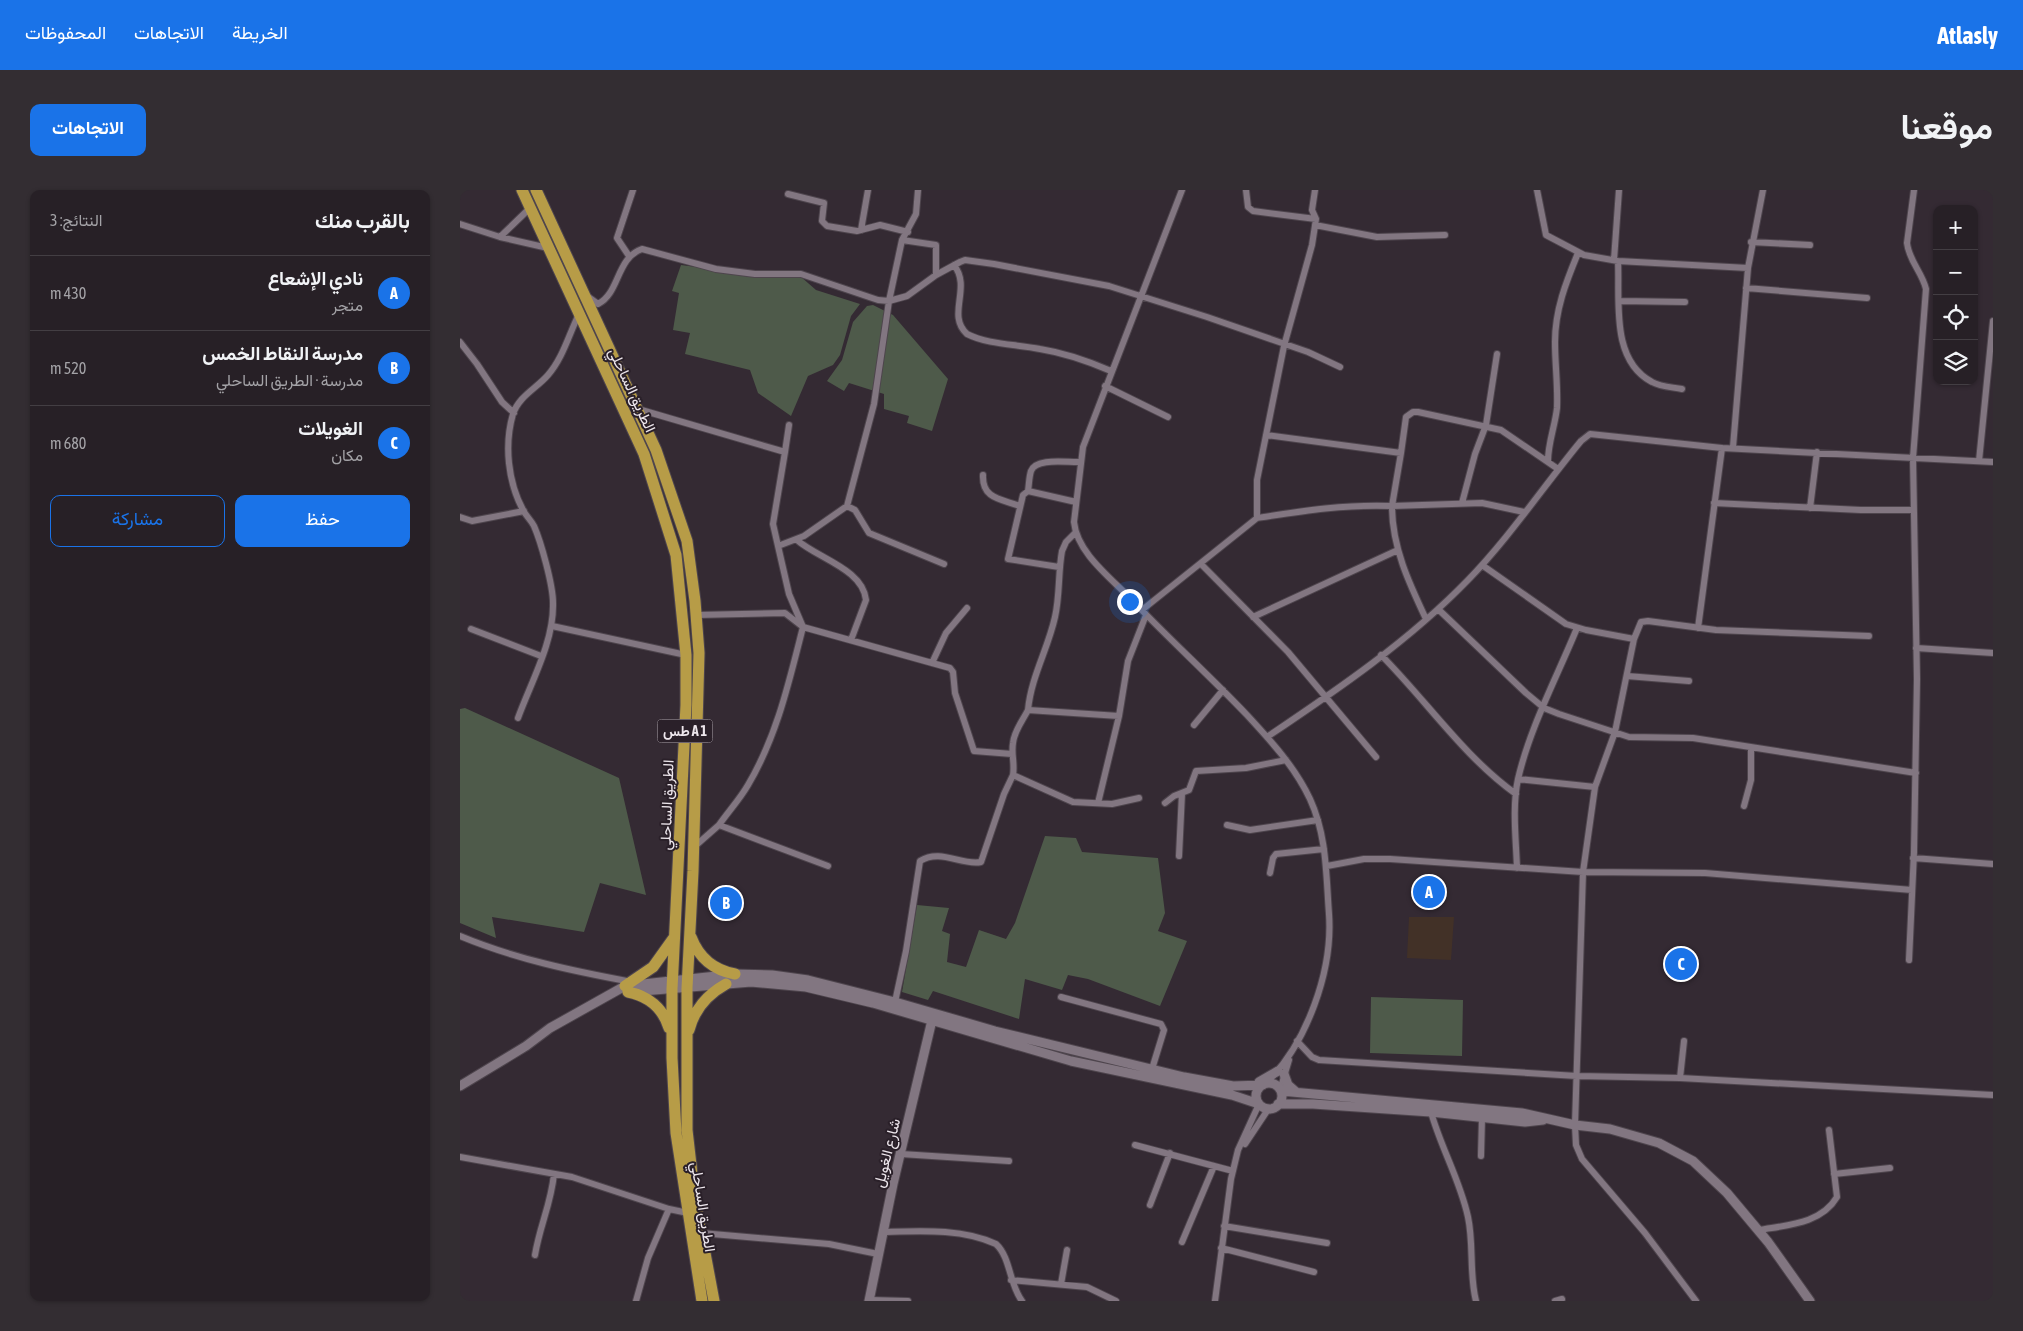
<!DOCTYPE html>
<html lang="ar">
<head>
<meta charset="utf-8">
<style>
  :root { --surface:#272026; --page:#332d32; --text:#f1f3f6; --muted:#a4a3a7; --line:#433e43; --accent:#1a73e8 }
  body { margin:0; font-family:"Asap Condensed",Vazirmatn,sans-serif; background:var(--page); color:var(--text); direction:rtl }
  .controls { position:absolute; right:15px; top:15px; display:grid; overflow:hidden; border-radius:10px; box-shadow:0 1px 4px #0004 }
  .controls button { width:45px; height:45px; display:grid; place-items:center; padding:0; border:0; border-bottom:1px solid var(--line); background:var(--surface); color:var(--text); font:25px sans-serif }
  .you { position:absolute; left:669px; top:411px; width:18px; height:18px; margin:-12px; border:4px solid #fff; border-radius:50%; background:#1a73e8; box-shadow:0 0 0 8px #1a73e833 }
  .badge { display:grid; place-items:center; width:32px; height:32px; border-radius:50%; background:var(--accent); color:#fff; font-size:16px; font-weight:700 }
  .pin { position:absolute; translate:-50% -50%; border:2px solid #fff; box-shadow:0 1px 5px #0006 }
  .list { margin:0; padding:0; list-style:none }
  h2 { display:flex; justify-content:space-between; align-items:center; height:65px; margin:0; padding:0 20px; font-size:21px }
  h2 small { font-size:16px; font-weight:400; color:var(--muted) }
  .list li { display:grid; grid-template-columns:32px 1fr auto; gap:15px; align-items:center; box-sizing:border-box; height:75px; padding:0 20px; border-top:1px solid var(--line) }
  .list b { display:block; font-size:19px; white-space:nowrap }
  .list p { margin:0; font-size:16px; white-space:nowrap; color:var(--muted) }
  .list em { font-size:16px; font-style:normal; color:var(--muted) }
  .actions { display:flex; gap:10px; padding:15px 20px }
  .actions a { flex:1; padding:11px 0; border:1px solid var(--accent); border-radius:10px; text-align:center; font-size:18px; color:var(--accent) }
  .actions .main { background:var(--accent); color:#fff }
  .icon { flex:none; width:28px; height:28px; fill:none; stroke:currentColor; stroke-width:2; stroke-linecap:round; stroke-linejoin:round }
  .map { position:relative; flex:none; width:1533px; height:1111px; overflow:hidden; direction:ltr; border-radius:10px }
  header { display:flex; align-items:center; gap:30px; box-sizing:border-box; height:70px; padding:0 25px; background:var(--accent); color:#fff }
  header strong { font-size:24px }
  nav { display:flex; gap:28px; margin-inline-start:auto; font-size:18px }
  .intro { display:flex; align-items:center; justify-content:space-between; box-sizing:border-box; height:120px; padding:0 30px }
  h1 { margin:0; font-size:35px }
  .button { padding:12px 22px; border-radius:10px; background:var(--accent); color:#fff; font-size:18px; font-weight:700 }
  main { display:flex; gap:30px; padding:0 30px }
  aside { flex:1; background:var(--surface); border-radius:10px; box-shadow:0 1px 4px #0004 }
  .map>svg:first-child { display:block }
  .commercial { fill:#423127 }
  .green { fill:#4e5a4a }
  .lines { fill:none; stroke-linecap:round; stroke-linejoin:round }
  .street-casing { stroke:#4e454d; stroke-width:8 }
  .secondary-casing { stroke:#4e454d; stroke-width:11 }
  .highway-casing { stroke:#4e454d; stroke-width:13 }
  .street { stroke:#827681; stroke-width:6 }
  .secondary { stroke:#827681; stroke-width:9 }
  .highway { stroke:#b79c47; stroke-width:11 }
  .labels { text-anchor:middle; stroke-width:4; stroke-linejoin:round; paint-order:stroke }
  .shield { fill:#2a2029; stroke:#b2abb2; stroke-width:1 }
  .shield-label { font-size:14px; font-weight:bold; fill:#ede6ec }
  .street-label { font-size:15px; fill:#ede6ec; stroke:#2a2029 }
</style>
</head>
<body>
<header>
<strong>Atlasly</strong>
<nav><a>الخريطة</a><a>الاتجاهات</a><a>المحفوظات</a></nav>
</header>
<div class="intro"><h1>موقعنا</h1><a class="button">الاتجاهات</a></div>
<main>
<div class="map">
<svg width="1533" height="1111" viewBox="0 0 1533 1111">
  <rect width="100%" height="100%" fill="#342a33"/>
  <path class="commercial" d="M 949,727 L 994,727 L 991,770 L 947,768 Z"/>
  <path class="green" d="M 221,75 L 291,84 L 340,86 L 356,100 L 400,114 L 391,126 L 380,165 L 373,175 L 348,186 L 331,226 L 298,203 L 290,180 L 225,164 L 230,143 L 213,140 L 219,103 L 212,101 Z
    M 413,115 L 433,125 L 488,189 L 472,241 L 447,233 L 449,226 L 424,219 L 424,204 L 389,193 L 384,201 L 367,191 L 382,170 L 393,132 L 407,116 Z
    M 5,518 L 159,588 L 186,705 L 140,693 L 124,742 L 32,727 L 36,748 L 0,733 L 0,519 Z
    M 585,646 L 616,648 L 622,662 L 698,668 L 705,723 L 698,741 L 727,751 L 700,816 L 628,789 L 608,785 L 602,800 L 565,789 L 559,829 L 473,801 L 468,810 L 442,802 L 457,715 L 489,718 L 482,741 L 490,744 L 487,772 L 506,777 L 519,740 L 546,749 L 555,733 Z
    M 911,807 L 1003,810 L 1002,866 L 910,863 Z"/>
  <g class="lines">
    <g class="street-casing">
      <path id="street" d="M 722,0 L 623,257 L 614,332 C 617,363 651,388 672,410 C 709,449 749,485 787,525 C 811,551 835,577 850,609 C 867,646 866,685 869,724 C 873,780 847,854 806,893
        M 786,0 L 788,17 L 793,21 L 856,29
        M 855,0 L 852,20 L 856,29 L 852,55 L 824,156 L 797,290 L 797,328 C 842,321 886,314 932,316 C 932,357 949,393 966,429
        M 1077,0 L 1086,45 L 1124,65 L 1158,71 L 1288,78
        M 328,4 L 364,13 L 362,31 L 367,36 L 397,41 L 420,35 L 448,42
        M 0,34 L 40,47 L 70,18
        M 855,35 L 917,47 L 985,45
        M 401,40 L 408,0
        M 40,47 L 88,58
        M 442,50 L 476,55 L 476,85
        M 1291,52 L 1350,55
        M 169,66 L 157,48 L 173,0
        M 1154,70 L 1159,0
        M 1158,71 C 1160,110 1150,170 1192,192 C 1201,197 1212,197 1222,199
        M 494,75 C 512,98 486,125 507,144 C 529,155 556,154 580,159 C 605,163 628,171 651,181
        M 1286,98 L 1407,108
        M 127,106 L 138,114 C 160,103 156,68 182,59 L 256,79 L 295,84 L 341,84 L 418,110 L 429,111 L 442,50 L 456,24 L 458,0
        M 1160,111 L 1225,112
        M 0,152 L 17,174 L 42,212 L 54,223
        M 645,196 L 708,227
        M 178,219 L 325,262 L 329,235
        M 806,245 L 941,263 L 932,316 L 1022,313 L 1064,322
        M 1273,257 L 1288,78 L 1303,0
        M 325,262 L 313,334 L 318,356 L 344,346 L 387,316 L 395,320 L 409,343 L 484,374
        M 941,263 L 946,227 L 953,222 L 958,222 L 1041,240 L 1098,279
        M 1088,271 C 1088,253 1095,236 1097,218 C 1098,196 1095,174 1095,152 C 1095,120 1106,92 1118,63
        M 1519,271 L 1533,131
        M 523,285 C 522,309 541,309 560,316
        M 568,301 C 569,295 569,287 571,281 C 576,267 609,273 621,272
        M 1002,313 L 1015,264 L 1026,235 L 1037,164
        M 1254,313 L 1401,320 L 1453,320
        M 387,316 L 414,214 L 429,111 L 447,106 L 476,85 L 500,72 L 505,70 L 534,74 L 649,96 L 747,127 L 848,162 L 880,177
        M 1350,318 L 1357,262
        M 0,327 L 12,331 L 64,321
        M 615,343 L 606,352 L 602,361 C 598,383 600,405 595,427 C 588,459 571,487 568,520 L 659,526 L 668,471 L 686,425
        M 337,350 C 357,368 403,379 406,410 L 391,450
        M 741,374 L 828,462 L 916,567
        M 1022,375 L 1106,434 L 1126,440 L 1174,449
        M 599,377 L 548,369 L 563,305 L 568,301 L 616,312
        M 978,419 L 1066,503 L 1084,518 L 1099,524 L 1169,547 L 1233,548 L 1456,583
        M 682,420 L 797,328
        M 236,425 L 325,423 L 343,437 L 329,404 L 318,356
        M 793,427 L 938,360
        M 92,436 L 226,465
        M 1238,438 L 1262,258
        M 11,439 L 81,466
        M 1456,458 L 1533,463
        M 921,465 C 966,510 1004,567 1056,604
        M 472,473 L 486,443 L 507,418
        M 1167,486 L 1229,491
        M 568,520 C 563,530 554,541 553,553 C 551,564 555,573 553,585 L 613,612 L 652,614 L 679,608
        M 58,528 C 71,492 94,452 93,413 C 93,395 81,352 74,336 C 71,330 66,326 63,320 C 48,292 44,255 53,224 C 59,206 77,198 88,185 C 103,168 109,144 119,124
        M 734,535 L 763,500
        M 807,547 C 877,500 949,451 1008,390 C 1049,348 1083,297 1121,251 L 1130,244 L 1262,258 L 1533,272
        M 1058,589 L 1135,597
        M 638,613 L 659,526
        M 705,613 L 714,606 L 729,600 L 736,581 L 786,578 L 826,570
        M 1284,616 L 1291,590 L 1291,557
        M 259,635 C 268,622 280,609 288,595 C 317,546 329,492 343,437 L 490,478 L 493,482 L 495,503 L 514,561 L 552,564
        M 767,635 L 790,640 L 858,630
        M 234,657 L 259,635 L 368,676
        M 719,666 L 722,603
        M 1453,668 L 1533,674
        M 867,676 L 904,669 L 930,669 L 1123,682 L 1245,683 L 1452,700
        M 1057,678 C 1056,649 1052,617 1058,589 C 1070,537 1097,487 1117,438
        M 810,683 L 813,668 L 816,664 L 864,659
        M 0,746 C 55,769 113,781 172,792
        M 1449,770 L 1454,662 L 1457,489 L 1453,268 L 1466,99 C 1462,82 1449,71 1447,53 L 1454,0
        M 601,807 L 701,834 L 704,840 L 692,879
        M 435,812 L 446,761 L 460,671 C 481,658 501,676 521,672 L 544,604 L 553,585
        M 837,851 L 852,867 L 859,870 L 1117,886 L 1220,888 L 1533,905
        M 1220,888 L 1224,851
        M 820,900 L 829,870
        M 971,922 C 981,958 1000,990 1008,1027 C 1014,1055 1009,1084 1016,1111
        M 785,954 L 809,918
        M 675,955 L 773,981
        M 441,964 L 549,971
        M 1021,966 L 1022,927
        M 0,967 L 112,987 L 209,1019
        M 1374,984 L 1430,978
        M 690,1015 L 710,963
        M 764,1036 L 867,1053
        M 1299,1040 C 1327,1035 1361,1034 1377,1007 L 1369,940
        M 422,1042 C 459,1041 502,1038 536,1054 C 551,1068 549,1094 562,1111
        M 241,1043 L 369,1054 L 418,1064
        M 722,1052 L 754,976
        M 761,1058 L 854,1082
        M 75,1065 C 80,1035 91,1014 94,984
        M 551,1090 L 627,1097 L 656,1111
        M 601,1094 L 607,1060
        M 409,1110 L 448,1111
        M 176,1111 L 188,1068 L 209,1019 L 228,1023
        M 755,1111 L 771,989 L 778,960 L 799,914
        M 1095,1111 L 1102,1109
        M 1236,1111 L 1185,1043 L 1122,969 L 1116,955 L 1115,935 L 1123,682 L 1135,597 L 1155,542 L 1174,449 L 1181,432 L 1188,431 L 1256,440 L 1409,446"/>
    </g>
    <g class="secondary-casing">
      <path id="secondary" d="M 170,802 L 291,792 L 346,797 L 413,813 L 611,871 L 772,905 L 799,914
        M 824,884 L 828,895 L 836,902
        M 799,892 L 818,881
        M796 906a13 13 0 1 1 26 0a13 13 0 1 1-26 0Z
        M 0,896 L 66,856 L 90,838 L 165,796 L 275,784 L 312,785 L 348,790 L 435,812 L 535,841 L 724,887 L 773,896 L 803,895
        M 821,901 L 1062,923 L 1115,935 L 1150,939 L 1199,953 L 1233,971 L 1267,1003 L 1308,1052 L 1350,1111
        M 818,914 L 853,914 L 971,922 L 1065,932 L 1083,930
        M 409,1111 L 433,994 L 473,826"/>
    </g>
    <g class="highway-casing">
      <path id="highway" d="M 62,0 L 184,264 L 216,365 L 226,465 L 226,515 L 212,799 L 212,868 L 216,943 L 242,1111
        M 76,0 L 196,260 L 227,351 L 235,411 L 239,463 L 233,681 L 227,798 L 227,940 L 235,1010 L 254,1111
        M 231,747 C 239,768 253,780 275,784
        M 165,796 L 193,777 L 213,749
        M 168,802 C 188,806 203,818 209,838
        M 229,840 C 234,820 248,804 266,794"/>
    </g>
    <use href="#street" class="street"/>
    <use href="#secondary" class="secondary"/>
    <use href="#highway" class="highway"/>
  </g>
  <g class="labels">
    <rect class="shield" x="197.5" y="529.5" width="55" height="23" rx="4"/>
    <g class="shield-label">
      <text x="225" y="546">طس A 1</text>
    </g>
    <g class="street-label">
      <text transform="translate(172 200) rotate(65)" y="5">الطريق الساحلي</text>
      <text transform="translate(207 615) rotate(-88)" y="5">الطريق الساحلي</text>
      <text transform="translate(427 963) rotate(-76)" y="5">شارع الغويل</text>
      <text transform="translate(243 1017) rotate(81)" y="5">الطريق الساحلي</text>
    </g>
  </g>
</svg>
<div class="controls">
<button>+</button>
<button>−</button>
<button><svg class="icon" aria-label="locate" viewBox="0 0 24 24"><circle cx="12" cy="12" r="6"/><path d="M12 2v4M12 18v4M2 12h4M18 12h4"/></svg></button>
<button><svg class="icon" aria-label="layers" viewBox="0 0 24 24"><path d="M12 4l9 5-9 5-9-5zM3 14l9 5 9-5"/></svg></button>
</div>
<div class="you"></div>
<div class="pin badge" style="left:969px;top:702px">A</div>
<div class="pin badge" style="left:266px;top:713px">B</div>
<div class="pin badge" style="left:1221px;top:774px">C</div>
</div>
<aside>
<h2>بالقرب منك<small>النتائج: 3</small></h2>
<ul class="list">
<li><span class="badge">A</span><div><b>نادي الإشعاع</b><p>متجر</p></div><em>430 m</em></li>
<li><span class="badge">B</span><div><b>مدرسة النقاط الخمس</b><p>مدرسة · الطريق الساحلي</p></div><em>520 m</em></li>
<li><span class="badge">C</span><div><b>الغويلات</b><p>مكان</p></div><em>680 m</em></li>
</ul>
<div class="actions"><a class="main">حفظ</a><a>مشاركة</a></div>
</aside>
</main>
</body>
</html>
